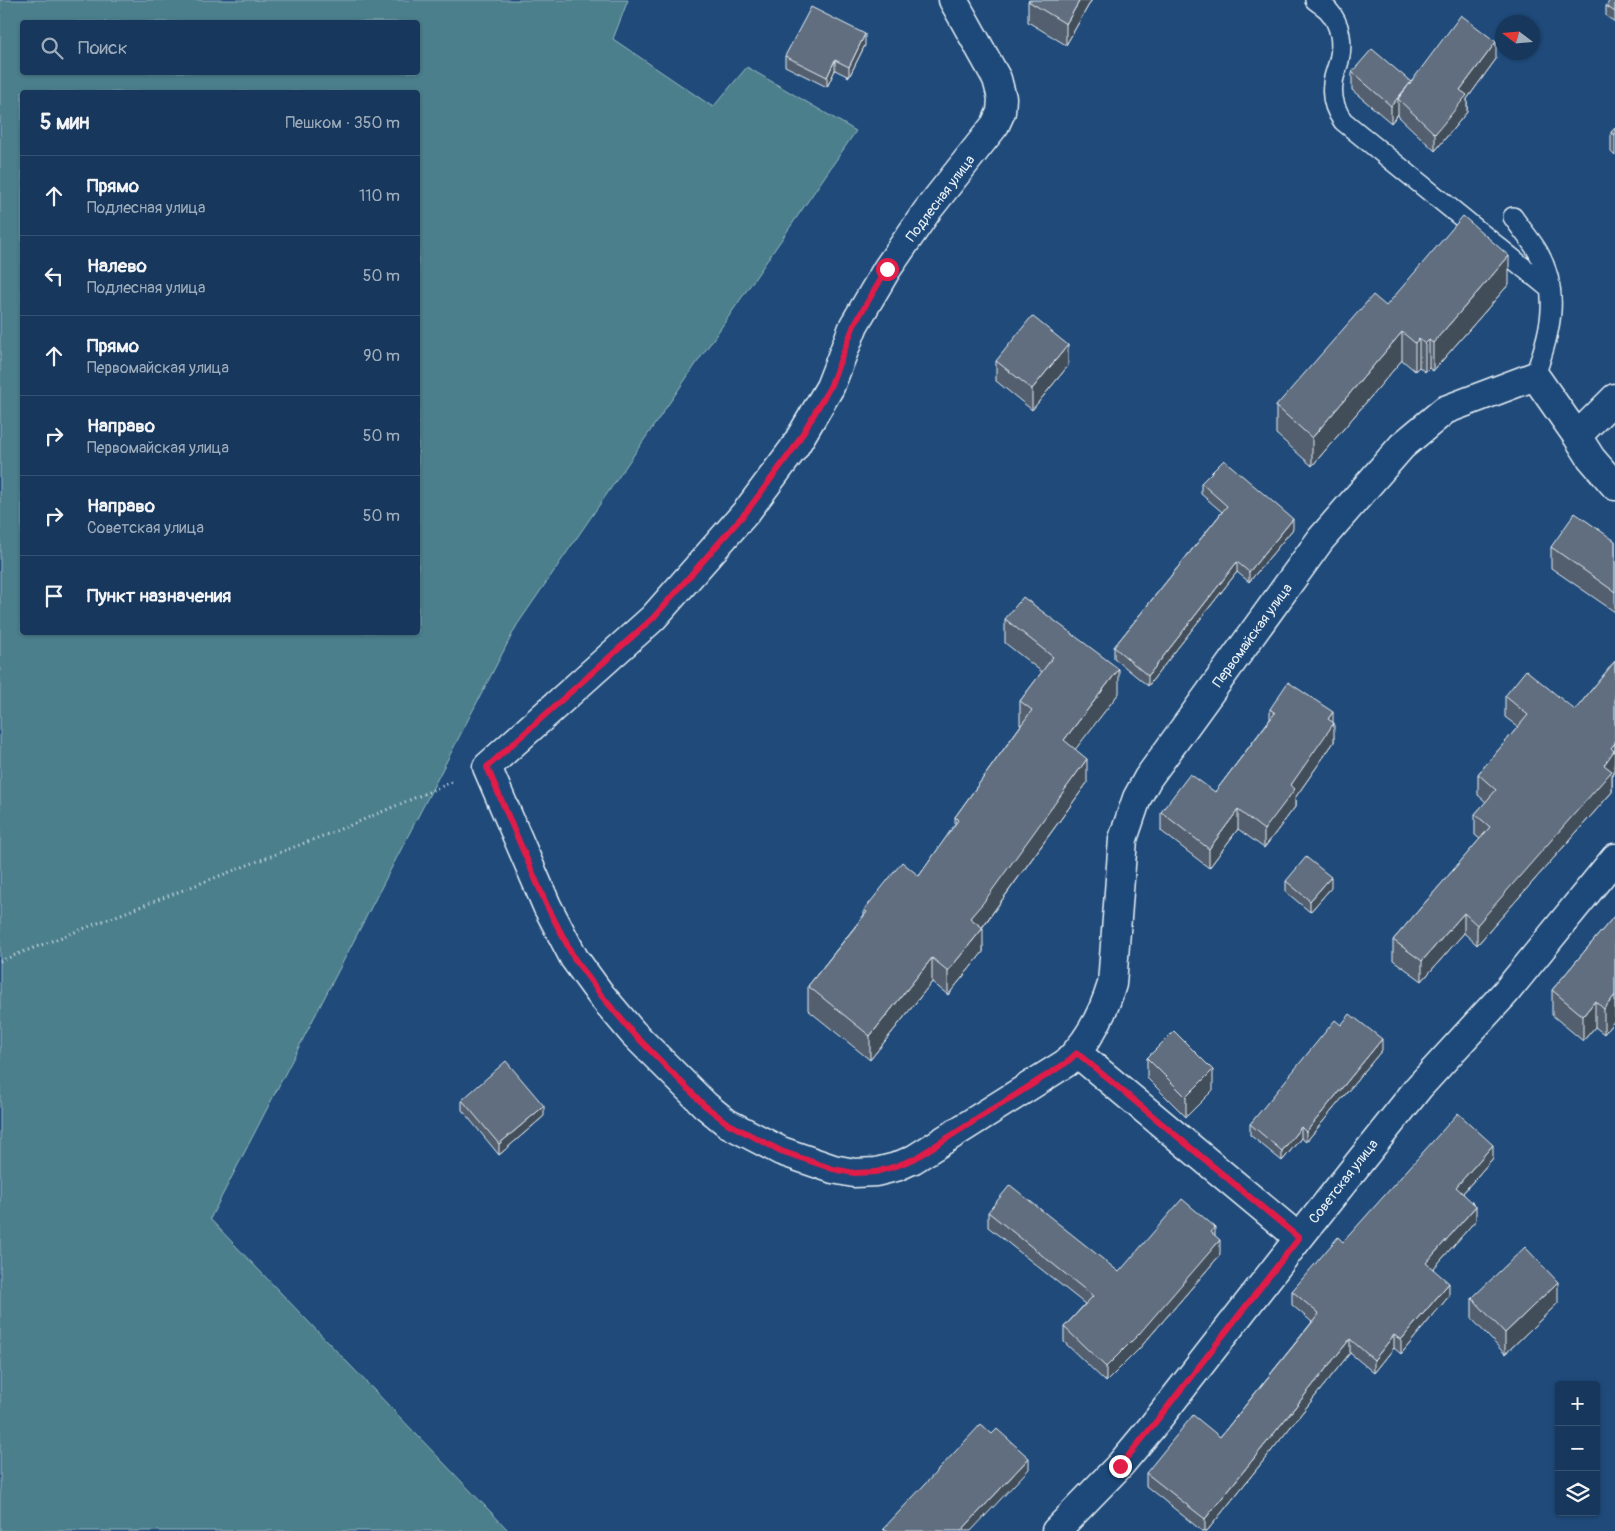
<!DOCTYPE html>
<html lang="ru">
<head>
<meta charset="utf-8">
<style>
  :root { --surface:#17385c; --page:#203f62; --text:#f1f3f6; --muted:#9eacbb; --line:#365272 }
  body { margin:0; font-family:Pangolin,sans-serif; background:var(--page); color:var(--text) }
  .controls { position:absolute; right:15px; bottom:15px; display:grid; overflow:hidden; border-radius:5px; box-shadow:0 1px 4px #0004 }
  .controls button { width:45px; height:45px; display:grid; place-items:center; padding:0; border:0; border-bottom:1px solid var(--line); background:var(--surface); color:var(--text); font:25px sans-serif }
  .compass { position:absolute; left:1495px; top:15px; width:45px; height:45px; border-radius:50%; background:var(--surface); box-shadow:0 1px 4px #0004; rotate:286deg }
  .stop { position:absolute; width:15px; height:15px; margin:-11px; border:4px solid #e11d48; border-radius:50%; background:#fff }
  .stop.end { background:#e11d48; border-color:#fff; box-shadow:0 1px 5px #0008 }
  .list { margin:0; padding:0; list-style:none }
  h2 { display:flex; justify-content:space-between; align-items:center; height:65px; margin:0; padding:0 20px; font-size:21px }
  h2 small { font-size:16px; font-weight:400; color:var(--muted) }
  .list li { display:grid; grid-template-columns:32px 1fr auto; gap:15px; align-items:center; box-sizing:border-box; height:80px; padding:0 20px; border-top:1px solid var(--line) }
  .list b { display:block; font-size:19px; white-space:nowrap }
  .list p { margin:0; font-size:16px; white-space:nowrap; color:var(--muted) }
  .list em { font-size:16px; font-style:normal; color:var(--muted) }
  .icon { flex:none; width:28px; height:28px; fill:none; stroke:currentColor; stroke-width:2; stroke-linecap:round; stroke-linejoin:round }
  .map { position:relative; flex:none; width:1615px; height:1531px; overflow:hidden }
  .search { position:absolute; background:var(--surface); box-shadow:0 1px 4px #0004; left:20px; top:20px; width:400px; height:55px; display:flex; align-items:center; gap:12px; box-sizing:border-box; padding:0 18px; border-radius:5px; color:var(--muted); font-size:19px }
  .panel { position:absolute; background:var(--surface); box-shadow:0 1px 4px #0004; left:20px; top:90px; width:400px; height:545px; border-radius:5px }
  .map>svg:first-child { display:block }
  .green { fill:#4c7f8c; stroke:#9ab8c2; fill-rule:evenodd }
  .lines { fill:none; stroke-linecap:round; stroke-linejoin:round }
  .service-casing { stroke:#e8f1f8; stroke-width:22 }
  .minor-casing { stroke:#e8f1f8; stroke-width:31 }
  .path { stroke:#e8f1f8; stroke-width:3; stroke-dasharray:1 4; stroke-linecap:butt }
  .service { stroke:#1f4a7a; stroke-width:19 }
  .minor { stroke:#1f4a7a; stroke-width:28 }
  .wall { fill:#535f6e; stroke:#e8f1f8 }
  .shaded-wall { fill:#434d5a; stroke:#e8f1f8 }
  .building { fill:#606e80; stroke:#e8f1f8 }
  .route { stroke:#e11d48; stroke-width:6 }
  .labels { text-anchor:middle; stroke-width:4; stroke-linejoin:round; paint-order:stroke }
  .street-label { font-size:14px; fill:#e8f1f8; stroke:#1f4a7a }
</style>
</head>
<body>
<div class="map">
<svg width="1615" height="1531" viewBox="0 0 1615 1531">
  <rect width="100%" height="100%" fill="#1f4a7a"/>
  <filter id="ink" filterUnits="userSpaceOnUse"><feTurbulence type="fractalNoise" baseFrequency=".02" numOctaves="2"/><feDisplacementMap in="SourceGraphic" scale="10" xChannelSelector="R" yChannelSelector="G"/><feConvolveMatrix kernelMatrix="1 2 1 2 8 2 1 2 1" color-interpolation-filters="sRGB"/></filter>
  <g filter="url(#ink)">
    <path class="green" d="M 0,0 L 628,0 L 613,39 L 713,107 L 747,67 L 856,131 L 517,625 L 210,1219 L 509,1531 L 0,1531 ZM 22,22 L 418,22 L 418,72 L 22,72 ZM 22,92 L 418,92 L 418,632 L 22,632 Z"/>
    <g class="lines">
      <g class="service-casing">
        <path id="service" d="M 1315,0 C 1319,3 1324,6 1328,10 C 1341,24 1343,44 1339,61 C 1337,69 1333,77 1333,84 C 1331,98 1335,110 1343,121 L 1550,289
          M 1513,217 C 1521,229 1531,240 1538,252 C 1562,295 1549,334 1535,376"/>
      </g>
      <g class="minor-casing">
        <path id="minor" d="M 953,0 L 997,79 L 1002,98 L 1001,112 L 995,125 L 927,211 L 887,269 L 854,325 L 830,387 L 794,448 L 747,511 L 653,618 L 487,767 L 547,906 L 574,958 L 601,995 L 633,1033 L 705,1105 L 727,1123 L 781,1151 L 833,1169 L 854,1173 L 876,1172 L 896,1167 L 914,1159 L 1066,1063 C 1089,1041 1103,1014 1112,984 L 1123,839 L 1137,798 L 1148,778 L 1321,539 L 1402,446 L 1445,410 L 1535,376 L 1577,436 L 1615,398
          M 1577,436 L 1591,458 L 1615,486
          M 1077,1053 L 1299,1238
          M 1056,1531 L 1120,1465 L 1151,1428 L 1299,1238 L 1419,1087 L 1506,992 L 1615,858"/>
      </g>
      <path class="path" d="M 0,961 L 351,825 L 454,781"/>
      <use href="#service" class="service"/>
      <use href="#minor" class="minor"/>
    </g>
    <path class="wall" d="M 1091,0 L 1091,1 L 1066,45 L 1028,22 L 1028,1 Z
      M 1615,0 L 1615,22 L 1606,16 L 1606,6 Z
      M 865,45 L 849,77 L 835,70 L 827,87 L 785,66 L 785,56 Z
      M 1496,59 L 1467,99 L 1467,112 L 1435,151 L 1398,116 L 1398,114 L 1391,123 L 1352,90 L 1352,72 L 1411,82 Z
      M 1615,128 L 1615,156 L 1611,152 L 1611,132 Z
      M 1509,284 L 1433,371 L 1429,368 L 1425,372 L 1419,367 L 1415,371 L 1402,360 L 1312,466 L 1276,434 L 1276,406 L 1386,306 Z
      M 996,361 L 1068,366 L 1032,410 L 996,381 Z
      M 1201,483 L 1293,529 L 1249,582 L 1237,572 L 1148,686 L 1114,658 L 1114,647 L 1222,512 L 1201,494 Z
      M 1615,541 L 1615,612 L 1551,568 L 1551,547 Z
      M 1005,619 L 1119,693 L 1075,749 L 1087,783 L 982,928 L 983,952 L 948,995 L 932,982 L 870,1060 L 808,1010 L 808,986 L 864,915 L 864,910 L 919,876 L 955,825 L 955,817 L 1021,725 L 1020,725 L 1020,701 L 1042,672 L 1005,643 Z
      M 1615,661 L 1615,764 L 1614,772 L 1612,775 L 1612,792 L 1477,945 L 1464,933 L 1422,981 L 1393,960 L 1393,940 L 1480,839 L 1475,835 L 1475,814 L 1486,802 L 1478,795 L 1478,774 L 1518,727 L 1505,717 L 1505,696 L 1575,710 Z
      M 1270,709 L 1333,722 L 1334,742 L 1295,798 L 1295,807 L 1264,848 L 1238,829 L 1209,868 L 1161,831 L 1161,812 L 1215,792 L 1270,719 Z
      M 1286,881 L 1331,888 L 1310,912 L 1286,892 Z
      M 1615,915 L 1615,1020 L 1604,1034 L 1595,1027 L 1583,1041 L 1552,1015 L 1552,990 Z
      M 1341,1025 L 1382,1050 L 1306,1142 L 1301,1138 L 1282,1161 L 1250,1135 L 1250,1124 Z
      M 1147,1058 L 1213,1090 L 1186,1117 L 1147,1078 Z
      M 462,1100 L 544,1116 L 499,1155 L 462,1110 Z
      M 1493,1158 L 1463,1193 L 1476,1220 L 1433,1269 L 1449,1296 L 1401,1354 L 1394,1348 L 1374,1373 L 1350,1353 L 1207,1531 L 1202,1531 L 1146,1486 L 1146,1473 L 1220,1437 L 1312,1322 L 1292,1305 L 1292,1291 L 1343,1242 Z
      M 988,1212 L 1119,1272 L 1215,1236 L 1220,1255 L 1139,1349 L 1106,1382 L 1064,1342 L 1064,1327 L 1085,1304 L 988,1227 Z
      M 1472,1298 L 1558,1303 L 1505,1354 L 1472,1319 Z"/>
    <path class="shaded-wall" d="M 1080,0 L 1091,0 L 1091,1 L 1066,45 L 1066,24 Z
      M 865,34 L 865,45 L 849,77 L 849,67 Z
      M 1496,42 L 1496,59 L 1467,99 L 1467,112 L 1435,151 L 1435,134 L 1460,90 Z
      M 835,60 L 835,70 L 827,87 L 827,77 Z
      M 1411,82 L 1398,99 L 1398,114 L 1391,123 L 1391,106 Z
      M 1509,256 L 1509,284 L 1433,371 L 1433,343 Z
      M 1402,332 L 1402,360 L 1312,466 L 1312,438 Z
      M 1419,339 L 1419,367 L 1415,371 L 1415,343 Z
      M 1429,340 L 1429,368 L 1425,372 L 1425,344 Z
      M 1068,345 L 1068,366 L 1032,410 L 1032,389 Z
      M 1293,519 L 1293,529 L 1249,582 L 1249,572 Z
      M 1237,562 L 1237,572 L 1148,686 L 1148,676 Z
      M 1119,669 L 1119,693 L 1064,764 L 1064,740 Z
      M 1333,712 L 1333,726 L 1334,723 L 1334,742 L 1295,798 L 1295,807 L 1264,848 L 1264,830 L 1291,785 L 1328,719 Z
      M 1615,743 L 1614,772 L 1612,775 L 1612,792 L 1477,945 L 1477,925 L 1604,765 L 1611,748 Z
      M 1087,759 L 1087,783 L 983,926 L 970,942 L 970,918 Z
      M 1238,810 L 1238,829 L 1209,868 L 1209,849 Z
      M 1331,877 L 1331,888 L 1310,912 L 1310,901 Z
      M 1464,913 L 1464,933 L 1422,981 L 1422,961 Z
      M 983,928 L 983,952 L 948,995 L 948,971 Z
      M 932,958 L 932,982 L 870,1060 L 870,1036 Z
      M 1615,995 L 1615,1020 L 1604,1034 L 1604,1009 Z
      M 1595,1001 L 1595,1027 L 1583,1041 L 1583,1016 Z
      M 1382,1039 L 1382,1050 L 1306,1142 L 1306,1132 Z
      M 1213,1070 L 1213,1090 L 1186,1117 L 1186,1097 Z
      M 544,1106 L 544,1116 L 499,1155 L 499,1144 Z
      M 1301,1127 L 1301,1138 L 1282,1161 L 1282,1151 Z
      M 1493,1145 L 1493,1158 L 1456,1201 L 1456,1187 Z
      M 1476,1206 L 1476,1220 L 1426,1277 L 1426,1263 Z
      M 1215,1227 L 1215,1242 L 1211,1232 Z
      M 1220,1240 L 1220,1255 L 1139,1349 L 1106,1382 L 1106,1367 Z
      M 1558,1282 L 1558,1303 L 1505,1354 L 1505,1333 Z
      M 1449,1283 L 1449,1296 L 1401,1354 L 1401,1340 Z
      M 1394,1335 L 1394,1348 L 1374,1373 L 1374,1360 Z
      M 1350,1339 L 1350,1353 L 1207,1531 L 1205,1531 L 1205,1519 Z
      M 1029,1458 L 1029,1469 L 971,1531 L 961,1531 Z"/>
    <path class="building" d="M 1029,0 L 1080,0 L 1066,24 L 1028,1 Z
      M 1610,0 L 1615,0 L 1615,12 L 1606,6 Z
      M 811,7 L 865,34 L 849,67 L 835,60 L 827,77 L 785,56 Z
      M 1461,15 L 1496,42 L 1460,90 L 1467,95 L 1435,134 L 1398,99 L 1411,82 L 1391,106 L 1352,72 L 1372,49 L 1411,82 Z
      M 1615,128 L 1615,135 L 1611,132 Z
      M 1463,216 L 1509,256 L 1433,343 L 1429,340 L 1425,344 L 1419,339 L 1415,343 L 1402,332 L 1312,438 L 1276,406 L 1373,295 L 1386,306 Z
      M 1032,316 L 1068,345 L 1032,389 L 996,361 Z
      M 1224,460 L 1293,519 L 1249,572 L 1237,562 L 1148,676 L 1114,647 L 1227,506 L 1201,483 Z
      M 1575,513 L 1615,541 L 1615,592 L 1551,547 Z
      M 1023,597 L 1119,669 L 1064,740 L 1087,759 L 983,903 L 970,918 L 983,928 L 948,971 L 932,958 L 870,1036 L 808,986 L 867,912 L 864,910 L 902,862 L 919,876 L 958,820 L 955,817 L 1032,710 L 1020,701 L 1053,657 L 1005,619 Z
      M 1615,661 L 1615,743 L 1611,748 L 1614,751 L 1604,765 L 1612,771 L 1477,925 L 1464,913 L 1422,961 L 1393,940 L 1490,827 L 1475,814 L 1496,790 L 1478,774 L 1528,715 L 1505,696 L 1526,670 L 1575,710 Z
      M 1288,682 L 1333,712 L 1328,719 L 1334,723 L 1291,785 L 1295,789 L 1264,830 L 1238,810 L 1209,849 L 1161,812 L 1190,774 L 1215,792 L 1275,713 L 1270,709 Z
      M 1306,857 L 1331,877 L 1310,901 L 1286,881 Z
      M 1615,915 L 1615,995 L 1604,1009 L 1595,1001 L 1583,1016 L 1552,990 Z
      M 1350,1014 L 1382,1039 L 1306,1132 L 1301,1127 L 1282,1151 L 1250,1124 L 1335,1020 L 1341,1025 Z
      M 1174,1031 L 1213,1070 L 1186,1097 L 1147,1058 Z
      M 506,1061 L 544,1106 L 499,1144 L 462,1100 Z
      M 1458,1113 L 1493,1145 L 1456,1187 L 1476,1206 L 1426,1263 L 1449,1283 L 1401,1340 L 1394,1335 L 1374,1360 L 1350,1339 L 1205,1519 L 1146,1473 L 1193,1415 L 1220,1437 L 1319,1314 L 1292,1291 L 1338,1237 L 1343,1242 Z
      M 1010,1185 L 1119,1272 L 1182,1199 L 1215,1227 L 1211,1232 L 1220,1240 L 1139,1334 L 1106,1367 L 1064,1327 L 1093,1296 L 988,1212 Z
      M 1525,1247 L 1558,1282 L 1505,1333 L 1472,1298 Z
      M 981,1424 L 992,1434 L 997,1429 L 1029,1458 L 961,1531 L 885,1531 L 883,1529 Z"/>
  </g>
  <g class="lines" filter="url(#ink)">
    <path class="route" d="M 887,269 L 854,325 L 830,387 L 794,448 L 747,511 L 653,618 L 487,767 L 547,906 L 574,958 L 601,995 L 632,1032 L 704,1105 L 727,1123 L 781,1151 L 833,1169 L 854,1173 L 876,1172 L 896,1166 L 914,1159 L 1066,1063 L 1077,1053 L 1299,1238 L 1151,1428 L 1120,1466"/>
  </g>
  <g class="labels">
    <g class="street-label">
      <text transform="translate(940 198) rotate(-53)" y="5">Подлесная улица</text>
      <text transform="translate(1252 635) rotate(-54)" y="5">Первомайская улица</text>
      <text transform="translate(1343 1181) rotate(-52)" y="5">Советская улица</text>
    </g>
  </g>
</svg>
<div class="controls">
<button>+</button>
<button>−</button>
<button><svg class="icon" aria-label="layers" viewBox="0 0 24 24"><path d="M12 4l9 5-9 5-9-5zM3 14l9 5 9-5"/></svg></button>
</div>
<svg class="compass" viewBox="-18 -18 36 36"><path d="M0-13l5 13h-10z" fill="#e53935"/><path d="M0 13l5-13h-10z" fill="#9eacbb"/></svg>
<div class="stop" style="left:887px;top:269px"></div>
<div class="stop end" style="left:1120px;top:1466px"></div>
<div class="search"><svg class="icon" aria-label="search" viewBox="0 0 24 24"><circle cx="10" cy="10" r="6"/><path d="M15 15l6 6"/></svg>Поиск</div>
<section class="panel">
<h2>5 мин<small>Пешком · 350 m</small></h2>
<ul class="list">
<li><svg class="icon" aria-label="ahead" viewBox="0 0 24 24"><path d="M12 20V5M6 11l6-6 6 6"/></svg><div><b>Прямо</b><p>Подлесная улица</p></div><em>110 m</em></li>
<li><svg class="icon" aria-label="left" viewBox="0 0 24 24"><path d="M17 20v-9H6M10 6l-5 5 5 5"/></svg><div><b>Налево</b><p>Подлесная улица</p></div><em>50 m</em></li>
<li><svg class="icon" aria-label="ahead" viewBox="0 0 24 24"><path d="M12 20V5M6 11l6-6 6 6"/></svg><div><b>Прямо</b><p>Первомайская улица</p></div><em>90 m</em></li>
<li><svg class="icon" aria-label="right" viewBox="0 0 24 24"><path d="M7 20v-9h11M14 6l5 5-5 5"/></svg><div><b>Направо</b><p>Первомайская улица</p></div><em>50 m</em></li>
<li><svg class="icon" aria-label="right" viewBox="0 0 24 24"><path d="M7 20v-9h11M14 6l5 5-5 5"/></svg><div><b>Направо</b><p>Советская улица</p></div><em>50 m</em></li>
<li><svg class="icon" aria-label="arrive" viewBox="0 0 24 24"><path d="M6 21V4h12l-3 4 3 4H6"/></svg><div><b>Пункт назначения</b></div></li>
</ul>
</section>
</div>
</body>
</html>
